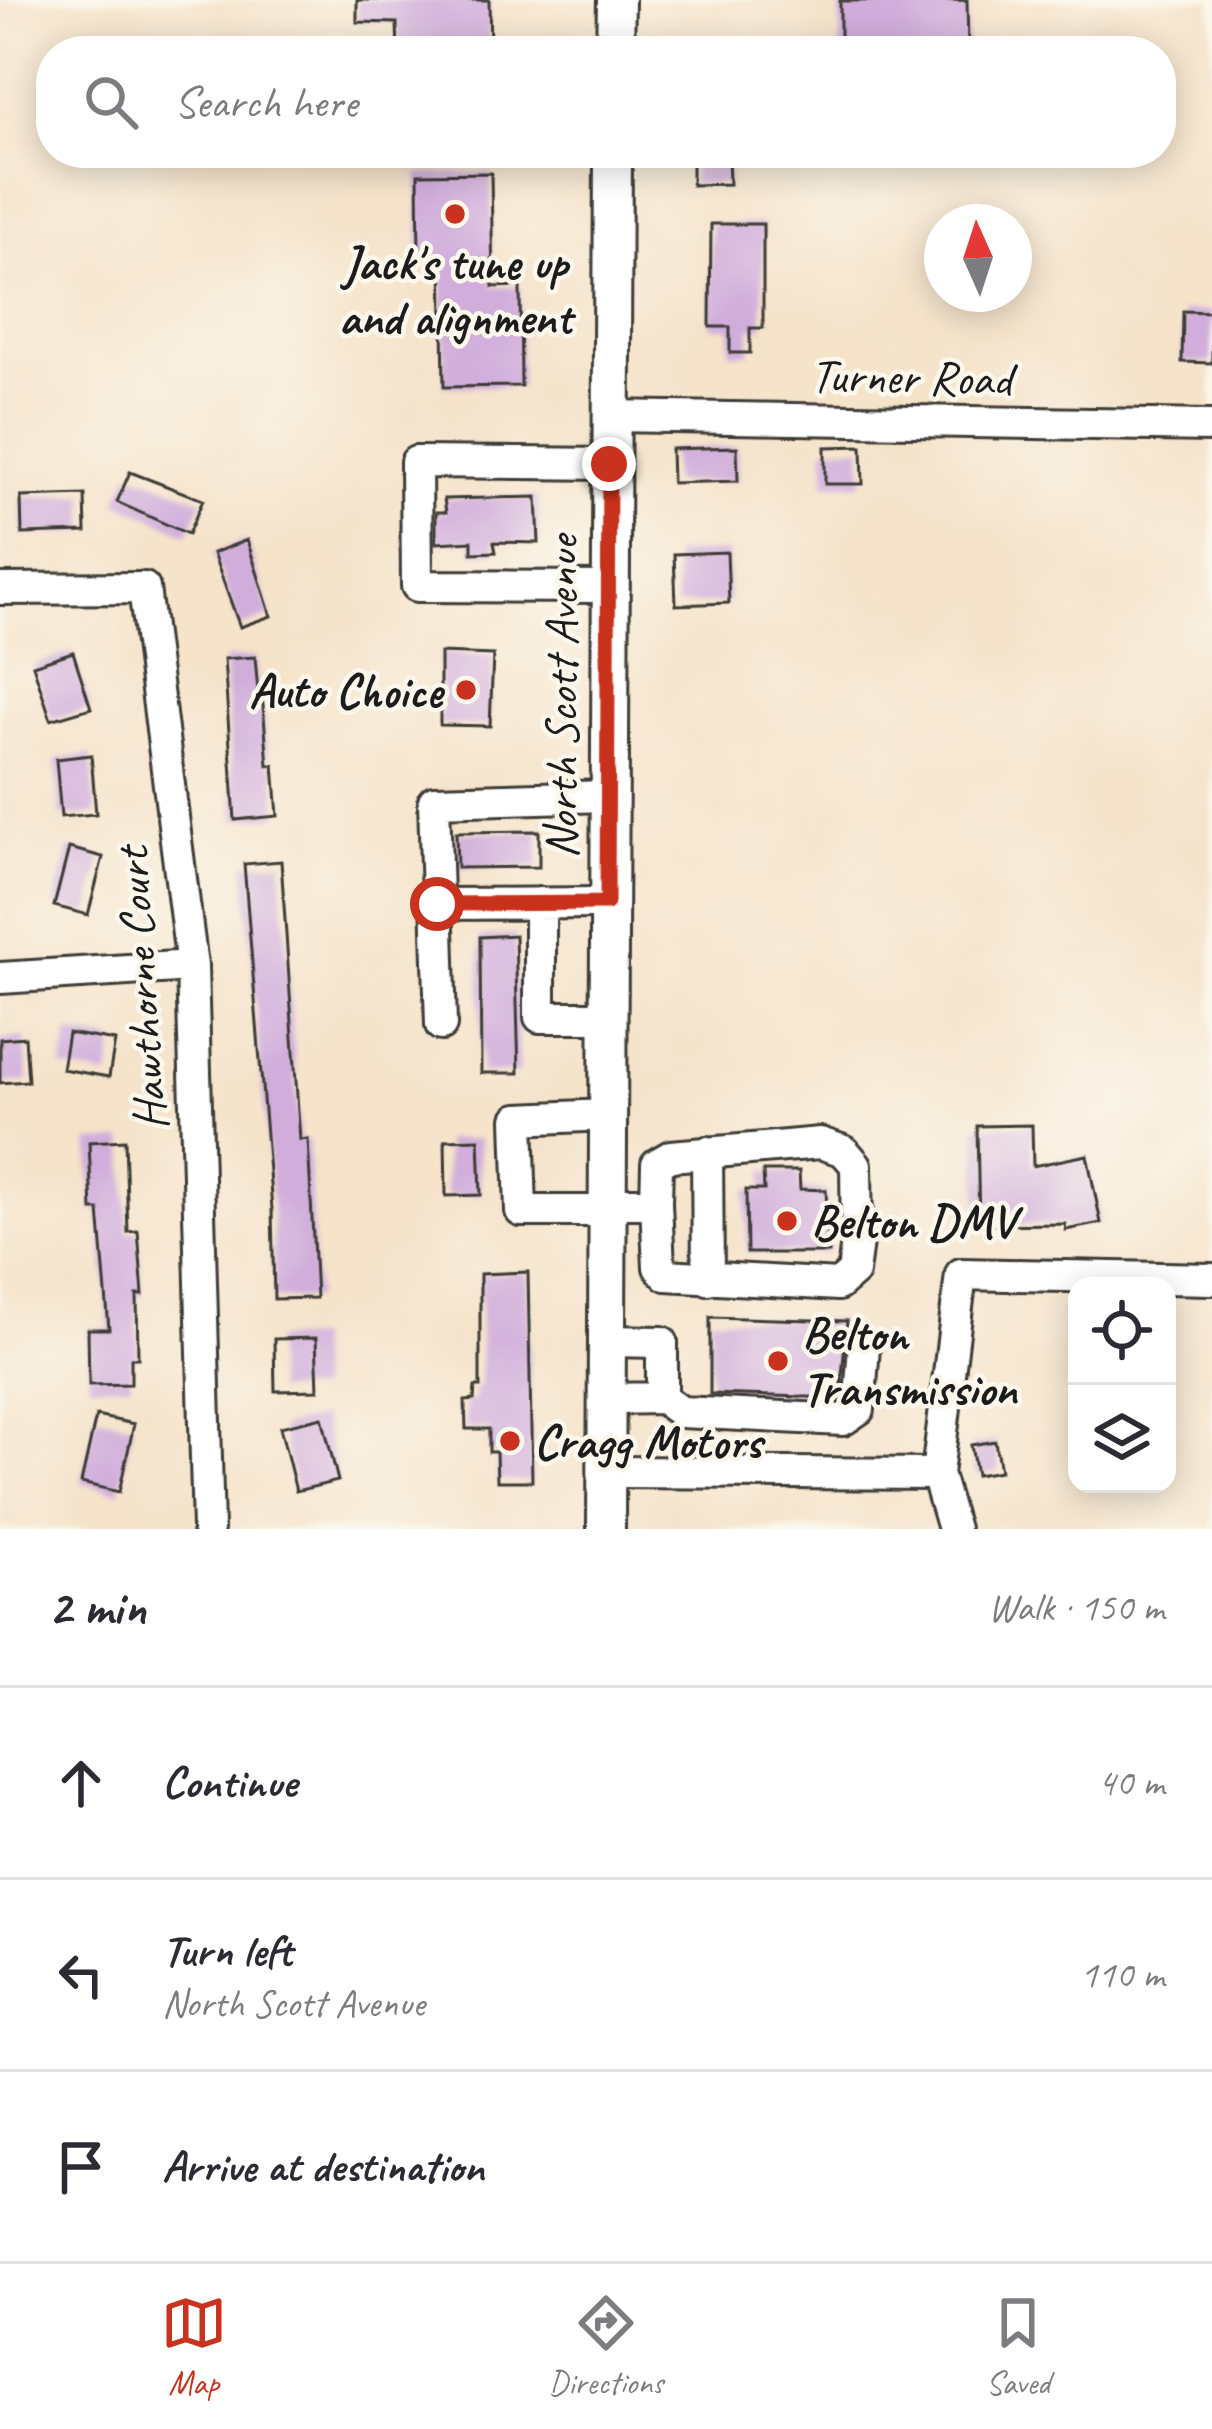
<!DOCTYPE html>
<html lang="en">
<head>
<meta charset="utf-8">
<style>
  :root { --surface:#fff; --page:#f7f7f7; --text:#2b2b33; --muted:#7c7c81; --line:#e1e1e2; --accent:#c8321e }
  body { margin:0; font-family:Caveat,sans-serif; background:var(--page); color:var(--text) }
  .controls { position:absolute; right:36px; bottom:36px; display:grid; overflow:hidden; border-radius:24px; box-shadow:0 6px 30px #0003 }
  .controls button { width:108px; height:108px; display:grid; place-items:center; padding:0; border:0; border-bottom:3px solid var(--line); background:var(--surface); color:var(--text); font:60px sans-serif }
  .compass { position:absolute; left:924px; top:204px; width:108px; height:108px; border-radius:50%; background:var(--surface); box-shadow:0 6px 30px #0003; rotate:357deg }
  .stop { position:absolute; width:36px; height:36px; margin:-27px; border:9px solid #c8321e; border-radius:50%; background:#fff }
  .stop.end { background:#c8321e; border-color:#fff; box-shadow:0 3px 12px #0008 }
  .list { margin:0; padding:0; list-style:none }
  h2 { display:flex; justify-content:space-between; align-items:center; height:156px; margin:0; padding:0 48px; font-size:51px }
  h2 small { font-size:39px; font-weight:400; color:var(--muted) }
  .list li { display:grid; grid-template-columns:78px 1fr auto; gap:36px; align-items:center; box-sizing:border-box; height:192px; padding:0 48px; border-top:3px solid var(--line) }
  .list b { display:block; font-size:45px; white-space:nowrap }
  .list p { margin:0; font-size:39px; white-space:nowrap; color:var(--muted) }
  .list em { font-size:39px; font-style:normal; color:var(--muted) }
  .icon { flex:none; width:66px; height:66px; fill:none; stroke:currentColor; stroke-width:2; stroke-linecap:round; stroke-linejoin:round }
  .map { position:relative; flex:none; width:1212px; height:1529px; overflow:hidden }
  .search { position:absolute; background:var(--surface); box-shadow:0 6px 30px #0003; left:36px; right:36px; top:36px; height:132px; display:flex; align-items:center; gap:30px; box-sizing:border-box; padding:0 42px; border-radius:48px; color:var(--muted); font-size:45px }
  .sheet { height:732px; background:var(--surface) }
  nav { display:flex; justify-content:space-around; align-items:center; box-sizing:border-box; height:168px; border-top:3px solid var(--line); background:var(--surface); font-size:33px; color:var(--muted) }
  nav a { display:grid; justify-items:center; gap:6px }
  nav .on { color:var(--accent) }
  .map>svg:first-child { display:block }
  .building { fill:#d0addb }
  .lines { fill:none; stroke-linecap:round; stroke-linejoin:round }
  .minor-casing { stroke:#3d3a36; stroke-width:36 }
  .major-casing { stroke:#3d3a36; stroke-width:42 }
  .minor { stroke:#fff; stroke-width:30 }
  .major { stroke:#fff; stroke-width:36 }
  .route { stroke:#c8321e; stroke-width:15 }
  .poi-dot { fill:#c8321e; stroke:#fbf7ec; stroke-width:4.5 }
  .labels { text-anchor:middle; stroke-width:9; stroke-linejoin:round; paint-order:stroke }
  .poi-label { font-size:48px; font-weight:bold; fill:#1c1c1c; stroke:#fbf7ec; text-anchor:start }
  .street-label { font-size:48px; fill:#1c1c1c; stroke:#fbf7ec }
</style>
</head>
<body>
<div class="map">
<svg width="1212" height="1529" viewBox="0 0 1212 1529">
  <rect width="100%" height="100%" fill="#fbf7ec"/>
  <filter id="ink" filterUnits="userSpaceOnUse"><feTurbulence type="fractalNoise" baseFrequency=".00833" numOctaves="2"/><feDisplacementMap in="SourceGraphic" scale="24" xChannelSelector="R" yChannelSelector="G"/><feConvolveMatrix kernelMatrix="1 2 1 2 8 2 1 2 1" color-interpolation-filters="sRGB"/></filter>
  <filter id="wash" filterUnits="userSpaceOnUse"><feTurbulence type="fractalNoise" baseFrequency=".004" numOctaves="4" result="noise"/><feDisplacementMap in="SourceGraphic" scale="48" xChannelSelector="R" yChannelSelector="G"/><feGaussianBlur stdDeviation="2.7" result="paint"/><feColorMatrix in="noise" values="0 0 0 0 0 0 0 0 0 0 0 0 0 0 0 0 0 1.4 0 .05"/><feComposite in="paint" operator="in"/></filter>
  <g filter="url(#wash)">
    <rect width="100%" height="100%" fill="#f5e3ca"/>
    <g id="blocks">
      <path class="building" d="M 357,0 L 489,0 L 490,51 L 398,51 L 397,23 L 357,22 Z
        M 967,0 L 968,51 L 840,51 L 840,1 Z
        M 692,153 L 728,153 L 729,184 L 692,185 Z
        M 491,173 L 493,287 L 520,286 L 521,386 L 444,387 L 442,256 L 419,256 L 418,174 Z
        M 711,224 L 763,224 L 763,328 L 750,328 L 750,353 L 730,353 L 730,327 L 710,327 Z
        M 1183,311 L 1212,312 L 1212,363 L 1182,362 Z
        M 862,446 L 863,484 L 825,484 L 825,447 Z
        M 737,447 L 738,481 L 672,483 L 671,449 Z
        M 130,472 L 203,500 L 188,534 L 117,502 Z
        M 85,495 L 86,532 L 22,534 L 21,497 Z
        M 537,497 L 539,543 L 494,542 L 496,552 L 472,553 L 472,541 L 436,543 L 436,512 L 446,512 L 444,499 Z
        M 247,540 L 271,616 L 240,627 L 213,553 Z
        M 727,552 L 729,603 L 676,605 L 674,554 Z
        M 73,652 L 91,708 L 51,720 L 33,665 Z
        M 440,653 L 493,655 L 490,726 L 440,725 Z
        M 255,657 L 259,704 L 263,704 L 268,765 L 274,765 L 278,816 L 235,820 L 224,659 Z
        M 91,755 L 96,814 L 61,817 L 56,759 Z
        M 539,831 L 539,867 L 457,868 L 456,832 Z
        M 69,848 L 103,857 L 88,915 L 54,906 Z
        M 281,861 L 300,1140 L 308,1139 L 316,1298 L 274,1299 L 272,1209 L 244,864 Z
        M 515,935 L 519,1073 L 481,1073 L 480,937 Z
        M 68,1033 L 115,1041 L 109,1077 L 62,1069 Z
        M 25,1037 L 28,1081 L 0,1083 L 0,1039 Z
        M 1032,1125 L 1033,1166 L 1087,1155 L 1101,1223 L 1066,1230 L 1065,1224 L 979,1225 L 977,1126 Z
        M 479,1139 L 481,1195 L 446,1196 L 445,1140 Z
        M 125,1140 L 128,1232 L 138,1231 L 143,1295 L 137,1295 L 138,1358 L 131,1358 L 131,1384 L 89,1385 L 88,1329 L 109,1329 L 99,1210 L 92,1210 L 89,1142 Z
        M 763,1171 L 799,1171 L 800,1189 L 826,1190 L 829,1253 L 747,1253 L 746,1190 L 764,1190 Z
        M 528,1272 L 532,1481 L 497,1481 L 496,1452 L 489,1452 L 489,1429 L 466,1429 L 465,1401 L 474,1400 L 475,1387 L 480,1387 L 480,1274 Z
        M 710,1317 L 847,1321 L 840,1398 L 710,1394 Z
        M 316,1338 L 318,1390 L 275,1391 L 274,1339 Z
        M 96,1416 L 134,1424 L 119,1492 L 81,1483 Z
        M 322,1417 L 338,1481 L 296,1491 L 280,1427 Z
        M 995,1441 L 1000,1471 L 976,1475 L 971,1445 Z"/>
    </g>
  </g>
  <g filter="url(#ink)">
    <use href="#blocks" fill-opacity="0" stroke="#3d3a36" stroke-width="3"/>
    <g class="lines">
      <g class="minor-casing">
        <path id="minor" d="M 609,416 L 1212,426
          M 608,587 L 417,586 L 416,462 L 609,464
          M 0,589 L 144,588 L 192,966 L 208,1529
          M 540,903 L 540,1017 L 607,1017
          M 437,904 L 607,903
          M 0,978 L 192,966
          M 441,1025 L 434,801 L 608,796
          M 707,1152 L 708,1279
          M 607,1203 L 656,1203 L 659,1267 L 666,1275 L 838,1285 L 853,1272 L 857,1242 L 856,1165 L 844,1151 L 820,1143 L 671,1156 L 657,1164 L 656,1203
          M 607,1211 L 521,1211 L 518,1119 L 607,1115
          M 606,1341 L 662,1342 L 662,1398
          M 606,1399 L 662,1398 L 681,1412 L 843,1420 L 859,1409 L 864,1347
          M 606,1472 L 937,1474 L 953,1529
          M 937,1474 L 961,1274 L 1212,1279"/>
      </g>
      <g class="major-casing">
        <path id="major" d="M 615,51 L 616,0
          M 606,1529 L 613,153"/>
      </g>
      <use href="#minor" class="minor"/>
      <use href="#major" class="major"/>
    </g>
  </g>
  <g class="lines" filter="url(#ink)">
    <path class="route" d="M 437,904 L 607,903 L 609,464"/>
  </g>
  <g class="poi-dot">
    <circle cx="455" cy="214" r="12"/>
    <circle cx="466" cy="690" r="12"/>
    <circle cx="787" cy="1221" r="12"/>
    <circle cx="778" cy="1361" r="12"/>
    <circle cx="510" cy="1441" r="12"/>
  </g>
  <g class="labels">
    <g class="poi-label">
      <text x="455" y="279" text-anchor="middle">Jack's tune up<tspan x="455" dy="55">and alignment</tspan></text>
      <text x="442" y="707" text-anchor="end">Auto Choice</text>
      <text x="811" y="1238">Belton DMV</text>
      <text x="802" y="1350">Belton<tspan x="802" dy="55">Transmission</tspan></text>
      <text x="534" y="1458">Cragg Motors</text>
    </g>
    <g class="street-label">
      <text transform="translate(911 376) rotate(1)" y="17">Turner Road</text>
      <text transform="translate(560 697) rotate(-90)" y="17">North Scott Avenue</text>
      <text transform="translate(140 989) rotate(-94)" y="17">Hawthorne Court</text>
    </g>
  </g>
</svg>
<div class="controls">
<button><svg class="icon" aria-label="locate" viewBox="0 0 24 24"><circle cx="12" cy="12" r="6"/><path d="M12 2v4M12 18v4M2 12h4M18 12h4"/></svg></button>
<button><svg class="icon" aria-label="layers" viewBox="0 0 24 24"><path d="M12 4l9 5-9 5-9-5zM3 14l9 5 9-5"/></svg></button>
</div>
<svg class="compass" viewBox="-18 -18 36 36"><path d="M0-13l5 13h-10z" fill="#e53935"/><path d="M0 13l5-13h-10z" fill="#7c7c81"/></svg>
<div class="stop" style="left:437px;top:904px"></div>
<div class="stop end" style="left:609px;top:464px"></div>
<div class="search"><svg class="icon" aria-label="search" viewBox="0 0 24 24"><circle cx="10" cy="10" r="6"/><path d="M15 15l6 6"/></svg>Search here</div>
</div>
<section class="sheet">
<h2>2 min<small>Walk · 150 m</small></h2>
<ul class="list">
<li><svg class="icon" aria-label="ahead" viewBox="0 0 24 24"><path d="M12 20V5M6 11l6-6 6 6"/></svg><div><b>Continue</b></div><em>40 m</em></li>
<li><svg class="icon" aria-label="left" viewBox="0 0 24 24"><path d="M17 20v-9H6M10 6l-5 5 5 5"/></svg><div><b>Turn left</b><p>North Scott Avenue</p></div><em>110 m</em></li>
<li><svg class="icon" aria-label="arrive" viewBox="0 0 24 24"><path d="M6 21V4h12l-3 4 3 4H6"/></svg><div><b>Arrive at destination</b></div></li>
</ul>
</section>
<nav>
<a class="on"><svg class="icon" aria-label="map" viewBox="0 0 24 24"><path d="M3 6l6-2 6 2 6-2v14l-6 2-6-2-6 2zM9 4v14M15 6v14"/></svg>Map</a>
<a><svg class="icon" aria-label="directions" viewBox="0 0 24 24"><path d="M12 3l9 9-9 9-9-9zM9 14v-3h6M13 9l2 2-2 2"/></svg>Directions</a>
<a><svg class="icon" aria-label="saved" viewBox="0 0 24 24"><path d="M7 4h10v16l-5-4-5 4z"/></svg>Saved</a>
</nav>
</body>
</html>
